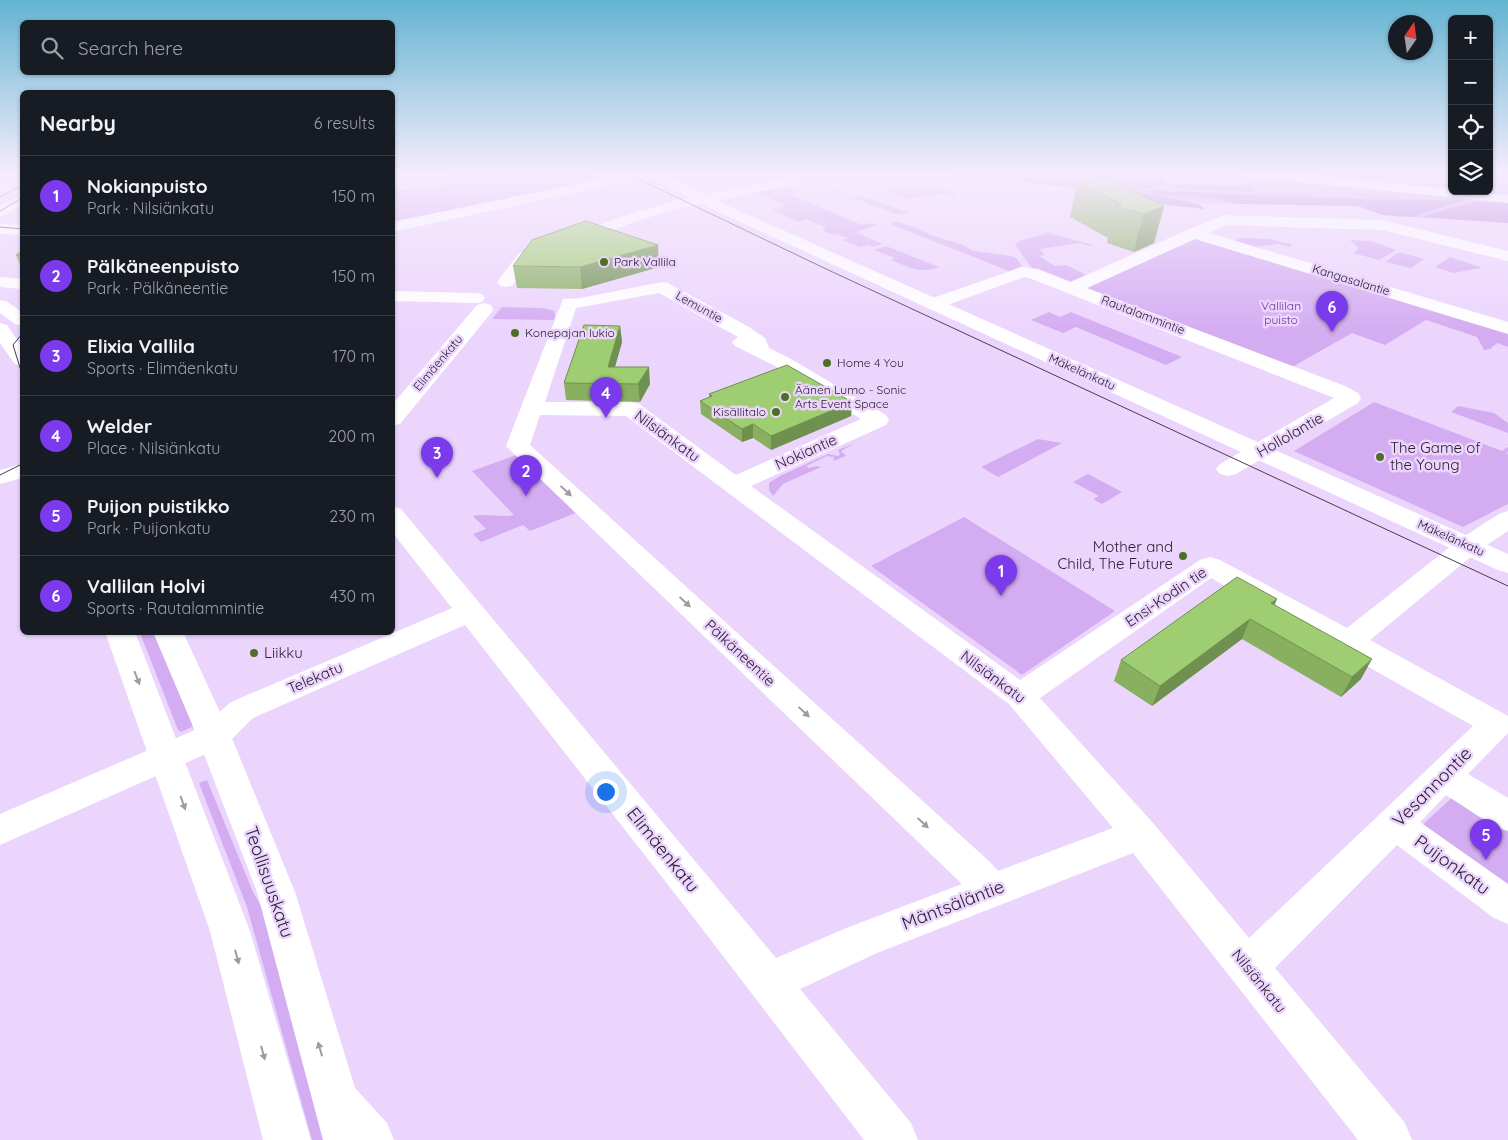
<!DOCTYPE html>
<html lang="en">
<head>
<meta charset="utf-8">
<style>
  :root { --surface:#171b24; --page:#242831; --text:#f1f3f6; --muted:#9ea1a6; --line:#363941; --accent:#7c3aed }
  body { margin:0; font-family:Quicksand,sans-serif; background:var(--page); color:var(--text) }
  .controls { position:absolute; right:15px; top:15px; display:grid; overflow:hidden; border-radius:8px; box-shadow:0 1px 4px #0004 }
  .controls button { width:45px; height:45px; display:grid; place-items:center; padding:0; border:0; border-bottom:1px solid var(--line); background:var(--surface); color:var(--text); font:25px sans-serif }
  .compass { position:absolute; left:1388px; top:15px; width:45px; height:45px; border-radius:50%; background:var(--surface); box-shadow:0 1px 4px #0004; rotate:13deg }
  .you { position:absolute; left:605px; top:791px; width:18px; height:18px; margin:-12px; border:4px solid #fff; border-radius:50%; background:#1a73e8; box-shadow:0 0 0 8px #1a73e833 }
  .badge { display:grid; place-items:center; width:32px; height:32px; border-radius:50%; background:var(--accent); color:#fff; font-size:16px; font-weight:700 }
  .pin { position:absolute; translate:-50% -41px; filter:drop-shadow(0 1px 2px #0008) }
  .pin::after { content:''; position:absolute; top:26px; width:18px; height:15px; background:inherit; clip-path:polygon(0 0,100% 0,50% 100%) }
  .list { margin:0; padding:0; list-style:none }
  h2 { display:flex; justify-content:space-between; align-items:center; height:65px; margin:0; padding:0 20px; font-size:21px }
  h2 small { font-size:16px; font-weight:400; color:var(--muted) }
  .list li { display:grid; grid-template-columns:32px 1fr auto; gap:15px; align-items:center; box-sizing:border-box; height:80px; padding:0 20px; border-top:1px solid var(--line) }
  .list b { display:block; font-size:19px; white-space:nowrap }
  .list p { margin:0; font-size:16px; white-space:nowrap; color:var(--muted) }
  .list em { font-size:16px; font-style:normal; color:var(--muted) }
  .icon { flex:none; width:28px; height:28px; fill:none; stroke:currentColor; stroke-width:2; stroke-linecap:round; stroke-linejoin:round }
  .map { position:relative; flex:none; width:1508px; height:1140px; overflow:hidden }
  .search { position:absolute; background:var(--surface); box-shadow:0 1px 4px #0004; left:20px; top:20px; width:375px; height:55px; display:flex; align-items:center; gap:12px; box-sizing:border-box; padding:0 18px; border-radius:8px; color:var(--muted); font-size:19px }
  .panel { position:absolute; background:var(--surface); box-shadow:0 1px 4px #0004; left:20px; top:90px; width:375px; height:545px; border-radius:8px }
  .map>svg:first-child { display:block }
  .green { fill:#d4acf2 }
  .forest { fill:#b784d9 }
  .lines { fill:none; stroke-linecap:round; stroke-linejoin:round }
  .minor { fill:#fff; fill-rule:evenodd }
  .major { fill:#fff; fill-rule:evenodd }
  .tram { stroke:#483b50; stroke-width:1 }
  .wall { fill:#89b061 }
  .shaded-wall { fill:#6f904f }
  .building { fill:#9fcd71; stroke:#6f904f }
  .oneway { fill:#a09ba3 }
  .poi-dot { fill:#4d6f26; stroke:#ecd5fd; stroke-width:2 }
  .labels { text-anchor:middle; stroke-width:5; stroke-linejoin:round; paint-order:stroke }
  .far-poi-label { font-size:12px; fill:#2b2032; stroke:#ecd5fd; text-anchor:start }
  .far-street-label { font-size:12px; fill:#2b2032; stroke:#ecd5fd }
  .far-park-label { font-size:12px; fill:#713296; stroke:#ecd5fd }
  .street-label { font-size:15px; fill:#2b2032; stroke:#ecd5fd }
  .poi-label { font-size:15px; fill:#2b2032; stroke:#ecd5fd; text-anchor:start }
  .near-street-label { font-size:18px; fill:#2b2032; stroke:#ecd5fd }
</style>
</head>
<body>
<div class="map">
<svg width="1508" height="1140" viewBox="0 0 1508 1140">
  <rect width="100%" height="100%" fill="#ecd5fd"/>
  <path class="green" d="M 451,173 L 591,173 L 594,176 L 584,183 L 393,222 L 393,190 L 440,189 Z
    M 938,173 L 1452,173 L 1452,191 L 1489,191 L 1489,173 L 1508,173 L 1508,223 L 1382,215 L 1358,206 L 1198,203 L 1205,209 L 1116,193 L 1015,180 L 978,180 Z
    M 816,184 L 819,184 L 853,197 L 865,197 L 910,213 L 895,214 Z
    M 897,186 L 929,186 L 955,192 L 953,193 L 960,195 L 952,196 L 947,193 L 907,199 L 882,189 Z
    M 771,187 L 792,189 L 798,191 L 788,194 L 862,225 L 871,223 L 877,225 L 856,232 L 882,244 L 874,247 L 868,245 L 860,247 L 843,240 L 848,238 C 839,234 834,236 823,231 L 825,230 L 822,229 L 826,227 L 806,219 L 798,222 L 772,210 L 786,206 L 754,191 Z
    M 897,222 L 915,227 L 931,235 L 963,245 L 973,251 L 1012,256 L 1016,258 L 1022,266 L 1009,271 L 890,224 Z
    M 1048,233 L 1093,245 L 1090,246 L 1080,243 L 1040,249 L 1045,255 L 1039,256 L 1055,266 L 1066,265 L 1086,275 L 1067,283 L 1033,270 L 1015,244 L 1019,241 Z
    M 1196,238 L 1508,332 L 1508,347 L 1497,343 L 1490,349 L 1484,350 L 1477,337 L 1426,320 L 1385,345 L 1352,333 L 1292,367 L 1085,289 Z
    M 1241,238 L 1269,239 L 1293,245 L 1288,247 L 1279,244 L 1253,247 L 1233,241 Z
    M 1350,240 L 1371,241 L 1396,250 L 1379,260 L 1353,253 L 1359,249 Z
    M 886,246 L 939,267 C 918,274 911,268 891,260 L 895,258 L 874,250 Z
    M 1402,253 L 1424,259 L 1411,268 L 1386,262 L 1396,254 Z
    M 1450,257 L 1480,267 L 1481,268 L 1453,273 L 1435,267 Z
    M 502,307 L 544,308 L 554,311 L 555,315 L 554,320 L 492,319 Z
    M 1049,312 L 1060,317 L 1071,312 L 1182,357 L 1166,365 L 1076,327 L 1063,333 L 1031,320 Z
    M 1374,402 L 1502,451 L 1508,447 L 1508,452 L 1506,453 L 1508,454 L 1508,504 L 1463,527 L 1294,451 Z
    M 1458,406 L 1494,413 L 1508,423 L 1508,433 L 1451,412 Z
    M 1038,439 L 1062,443 L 998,477 L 981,467 Z
    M 855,443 L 841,451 L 846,456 L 833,461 L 834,457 L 827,456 L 806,466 L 809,468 L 817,466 L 821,467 L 783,484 L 773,496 L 769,490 L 769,483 L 780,476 L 828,454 L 838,456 L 840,454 L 838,450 Z
    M 516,455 L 576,513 L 530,531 L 523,525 L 481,542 L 473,534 L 486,529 L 473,516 C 487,513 500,518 514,515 L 472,471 Z
    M 1088,474 L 1122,492 L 1102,504 L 1093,499 L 1099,496 L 1073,482 Z
    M 964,517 L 1115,611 L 1022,675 L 871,566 Z
    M 140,633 L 158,633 L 196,725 L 181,732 L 178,730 Z
    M 207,780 L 253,892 L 268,918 L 330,1140 L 312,1140 L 247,907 L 199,783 Z
    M 1455,795 L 1508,829 L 1508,891 L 1419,828 Z"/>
  <path class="forest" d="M 938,173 L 1000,175 L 999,178 L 1003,180 L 978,180 Z
    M 1021,173 L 1066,173 L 1119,186 L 1079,184 L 1012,175 Z
    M 1075,173 L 1099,173 L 1153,179 L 1158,179 L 1161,174 L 1166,175 L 1165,184 C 1139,196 1101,180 1075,173 Z
    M 1015,177 L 1089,186 L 1132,190 L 1200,205 L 1205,209 L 1149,203 L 1116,193 L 1019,181 Z
    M 1170,184 L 1256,187 L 1253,192 L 1173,188 Z
    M 1142,190 L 1359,199 L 1465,200 L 1413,217 L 1382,215 L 1358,206 L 1240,204 L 1209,197 L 1160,195 Z
    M 1474,201 L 1508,203 L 1508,223 L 1421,217 Z"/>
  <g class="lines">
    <path class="minor" d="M 1242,173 L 1293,173 L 1452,189 L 1452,191 L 1508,195 L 1508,203 L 1249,177 Z
      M 791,177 L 798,181 L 796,184 L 676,209 L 634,222 L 530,262 L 512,286 L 506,287 L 500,286 L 497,282 L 518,254 L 624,216 L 673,201 Z
      M 0,184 L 8,185 L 10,188 L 8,191 L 0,192 Z
      M 1224,215 L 1382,220 L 1508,251 L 1508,261 L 1382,230 L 1226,225 L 1209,233 L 1508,322 L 1508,334 L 1195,239 L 1087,288 L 1345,386 L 1358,393 L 1361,398 L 1358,403 L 1236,474 L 1228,476 L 1220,474 L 1216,469 L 1220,464 L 1334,398 L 1029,278 L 1024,277 L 939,308 L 933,309 L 927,308 L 924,304 L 927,300 L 1022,267 L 1038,269 L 1071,282 L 1187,230 Z
      M 0,277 L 22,279 L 22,289 L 0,287 Z
      M 662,282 L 668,283 L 749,327 L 765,338 L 769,348 L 791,359 L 886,415 L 889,420 L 886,425 L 751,486 L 1020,680 L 1200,560 L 1210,557 L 1220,560 L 1347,628 L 1460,539 L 1499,514 L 1508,511 L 1508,531 L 1478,551 L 1370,640 L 1508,716 L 1508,733 L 1468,774 L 1508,798 L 1508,831 L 1495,827 L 1446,795 L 1420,822 L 1508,884 L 1508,924 L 1494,918 L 1397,845 L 1275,968 L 1405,1123 L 1412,1140 L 1358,1140 L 1133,853 L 877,953 L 800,989 L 911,1123 L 918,1140 L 864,1140 L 697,922 L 465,625 L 253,718 L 226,745 L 0,845 L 0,814 L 202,727 L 231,702 L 452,608 L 392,532 L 392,506 L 401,509 L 776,958 L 849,927 L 962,884 L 506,446 L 563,299 L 581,298 ZM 659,293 L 738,337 L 732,342 L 735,346 L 777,367 L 861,419 L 736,475 L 639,404 L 631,402 L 545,402 L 576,308 ZM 540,415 L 626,416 L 1009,704 L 1113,828 L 998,871 L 990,862 L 530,445 ZM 1211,578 L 1473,726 L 1249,938 L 1153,823 L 1040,698 Z
      M 392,291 L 476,293 L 482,294 L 485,298 L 482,302 L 476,303 L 392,301 Z
      M 484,303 L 491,305 L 493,309 L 491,313 L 400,424 L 392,426 L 392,405 L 477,305 Z
      M 22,464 L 22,478 L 0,484 L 0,470 Z"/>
    <path class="major" d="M 630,173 L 662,173 L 720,202 L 1508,554 L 1508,573 L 1498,570 L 710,208 L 649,177 L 392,232 L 392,222 Z
      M 22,195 L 22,205 L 0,217 L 0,206 Z
      M 0,224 L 22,225 L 22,235 L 0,234 Z
      M 0,300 L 6,301 L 22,312 L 22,326 L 15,324 L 0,313 Z
      M 0,323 L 7,325 L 22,347 L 22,366 L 15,364 L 0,343 Z
      M 105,632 L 135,632 L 250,931 L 311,1140 L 263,1140 L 210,931 Z
      M 153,632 L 183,632 L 231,736 L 295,892 L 355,1088 L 387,1123 L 394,1140 L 323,1140 L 257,892 L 197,736 Z"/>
    <path class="tram" d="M 626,173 L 824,268 L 1508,586
      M 0,197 L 22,185
      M 0,211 L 22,198
      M 0,227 L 22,229
      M 22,334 L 13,345 L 22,374
      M 0,475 L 22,464"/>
  </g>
  <path class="wall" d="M 1077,182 L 1164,206 L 1154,243 L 1134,252 L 1107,243 L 1108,238 L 1070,217 Z
    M 22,251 L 22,269 L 16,255 Z
    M 513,266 L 659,267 L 582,289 L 517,288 Z
    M 620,326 L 622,342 L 615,367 L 650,384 L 640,402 L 566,400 L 564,383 Z
    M 709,394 L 852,402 L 851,416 L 771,450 L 753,438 L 742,442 L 701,414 L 700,401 L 709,398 Z
    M 1275,605 L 1361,679 L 1341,697 L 1242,639 L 1152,706 L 1114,681 L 1121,660 Z"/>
  <path class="shaded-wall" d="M 1164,206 L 1154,243 L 1134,252 L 1143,214 Z
    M 658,245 L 659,267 L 582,289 L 580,267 Z
    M 620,326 L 622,342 L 610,384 L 608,367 Z
    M 649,367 L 650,384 L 640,402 L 638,384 Z
    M 852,402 L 851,416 L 771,450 L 771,436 Z
    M 753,424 L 753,438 L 742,442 L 742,429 Z
    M 1277,599 L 1269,619 L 1271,603 Z
    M 1250,619 L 1242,639 L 1152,706 L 1160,686 Z
    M 1372,659 L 1361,679 L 1341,697 L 1352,677 Z"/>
  <path class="building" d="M 1106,178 L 1164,206 L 1143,214 L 1115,206 L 1121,204 L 1077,182 Z
    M 586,221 L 658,245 L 580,267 L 513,266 L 532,240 Z
    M 22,251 L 22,256 L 16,255 Z
    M 584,325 L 620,326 L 608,367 L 649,367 L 638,384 L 564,383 Z
    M 787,365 L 852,402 L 771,436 L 753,424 L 742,429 L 700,401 L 712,396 L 709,394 Z
    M 1237,577 L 1277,599 L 1271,603 L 1372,659 L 1352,677 L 1250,619 L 1160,686 L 1121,660 Z"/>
  <defs><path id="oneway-solid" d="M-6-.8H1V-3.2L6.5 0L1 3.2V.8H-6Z" transform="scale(1.25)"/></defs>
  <g class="oneway">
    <use href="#oneway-solid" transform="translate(566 491) rotate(43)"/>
    <use href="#oneway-solid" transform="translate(685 602) rotate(43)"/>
    <use href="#oneway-solid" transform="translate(137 678) rotate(69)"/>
    <use href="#oneway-solid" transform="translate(804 712) rotate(43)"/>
    <use href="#oneway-solid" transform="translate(183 803) rotate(70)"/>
    <use href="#oneway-solid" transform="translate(923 823) rotate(43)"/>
    <use href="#oneway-solid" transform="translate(237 957) rotate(75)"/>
    <use href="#oneway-solid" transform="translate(320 1049) rotate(-106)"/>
    <use href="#oneway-solid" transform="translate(263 1053) rotate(75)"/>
  </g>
  <linearGradient id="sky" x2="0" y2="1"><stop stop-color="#63b4d1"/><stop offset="0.52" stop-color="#f6ecfe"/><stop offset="1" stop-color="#f6ecfe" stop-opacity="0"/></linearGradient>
  <rect width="1508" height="333" fill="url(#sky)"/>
  <g class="poi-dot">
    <circle cx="604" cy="262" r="5"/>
    <circle cx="515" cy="333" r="5"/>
    <circle cx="827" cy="363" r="5"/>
    <circle cx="785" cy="397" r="5"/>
    <circle cx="776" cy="412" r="5"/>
    <circle cx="1380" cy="457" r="5"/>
    <circle cx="1183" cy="556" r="5"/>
    <circle cx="254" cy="653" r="5"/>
  </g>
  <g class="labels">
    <g class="far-poi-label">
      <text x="614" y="266">Park Vallila</text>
      <text x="525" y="337">Konepajan lukio</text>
      <text x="837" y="367">Home 4 You</text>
      <text x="795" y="394">Äänen Lumo - Sonic<tspan x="795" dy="14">Arts Event Space</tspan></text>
      <text x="766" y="416" text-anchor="end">Kisällitalo</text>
    </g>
    <g class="far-street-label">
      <text transform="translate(1351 280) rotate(17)" y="4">Kangasalantie</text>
      <text transform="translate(699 307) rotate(29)" y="4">Lemuntie</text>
      <text transform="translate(1143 315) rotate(21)" y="4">Rautalammintie</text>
      <text transform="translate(438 363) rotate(-50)" y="4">Elimäenkatu</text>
      <text transform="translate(1082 372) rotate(24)" y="4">Mäkelänkatu</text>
      <text transform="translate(1451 538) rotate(24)" y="4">Mäkelänkatu</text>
    </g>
    <g class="far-park-label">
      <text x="1281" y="310">Vallilan<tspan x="1281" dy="14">puisto</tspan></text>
    </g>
    <g class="street-label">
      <text transform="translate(1290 435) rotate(-30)" y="5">Hollolantie</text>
      <text transform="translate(667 436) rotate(36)" y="5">Nilsiänkatu</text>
      <text transform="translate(806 452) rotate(-24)" y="5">Nokiantie</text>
      <text transform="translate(1166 597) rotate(-34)" y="5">Ensi-Kodin tie</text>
      <text transform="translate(740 653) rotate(43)" y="5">Pälkäneentie</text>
      <text transform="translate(993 677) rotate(37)" y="5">Nilsiänkatu</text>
      <text transform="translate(315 678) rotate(-23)" y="5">Telekatu</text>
      <text transform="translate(1259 981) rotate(51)" y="5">Nilsiänkatu</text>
    </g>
    <g class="poi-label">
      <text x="1390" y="453">The Game of<tspan x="1390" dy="17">the Young</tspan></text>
      <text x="1173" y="552" text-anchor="end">Mother and<tspan x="1173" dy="17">Child, The Future</tspan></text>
      <text x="264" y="658">Liikku</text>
    </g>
    <g class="near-street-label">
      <text transform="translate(1432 787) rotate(-45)" y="6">Vesannontie</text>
      <text transform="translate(663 850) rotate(51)" y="6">Elimäenkatu</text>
      <text transform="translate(1452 865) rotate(36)" y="6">Puijonkatu</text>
      <text transform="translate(269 882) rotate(71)" y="6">Teollisuuskatu</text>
      <text transform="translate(953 905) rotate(-21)" y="6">Mäntsäläntie</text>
    </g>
  </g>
</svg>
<div class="controls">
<button>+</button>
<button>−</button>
<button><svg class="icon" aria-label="locate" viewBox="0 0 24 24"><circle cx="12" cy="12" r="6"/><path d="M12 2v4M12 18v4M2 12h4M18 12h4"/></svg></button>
<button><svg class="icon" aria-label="layers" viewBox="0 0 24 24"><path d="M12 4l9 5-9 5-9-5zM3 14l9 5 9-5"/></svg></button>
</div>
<svg class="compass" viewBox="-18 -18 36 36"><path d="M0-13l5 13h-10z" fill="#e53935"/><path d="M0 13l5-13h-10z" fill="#9ea1a6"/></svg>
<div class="you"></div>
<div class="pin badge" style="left:1001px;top:596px">1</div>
<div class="pin badge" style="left:526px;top:496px">2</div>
<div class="pin badge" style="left:437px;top:478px">3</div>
<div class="pin badge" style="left:606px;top:418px">4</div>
<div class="pin badge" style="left:1486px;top:860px">5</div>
<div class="pin badge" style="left:1332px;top:332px">6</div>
<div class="search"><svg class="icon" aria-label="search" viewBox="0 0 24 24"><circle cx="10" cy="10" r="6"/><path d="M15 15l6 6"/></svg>Search here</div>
<section class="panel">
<h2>Nearby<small>6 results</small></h2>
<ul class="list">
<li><span class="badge">1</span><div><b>Nokianpuisto</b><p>Park · Nilsiänkatu</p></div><em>150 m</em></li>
<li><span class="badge">2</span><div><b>Pälkäneenpuisto</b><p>Park · Pälkäneentie</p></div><em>150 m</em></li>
<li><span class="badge">3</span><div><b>Elixia Vallila</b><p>Sports · Elimäenkatu</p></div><em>170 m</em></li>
<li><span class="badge">4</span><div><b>Welder</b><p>Place · Nilsiänkatu</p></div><em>200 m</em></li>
<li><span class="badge">5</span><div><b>Puijon puistikko</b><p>Park · Puijonkatu</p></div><em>230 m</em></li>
<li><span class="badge">6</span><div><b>Vallilan Holvi</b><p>Sports · Rautalammintie</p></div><em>430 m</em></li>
</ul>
</section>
</div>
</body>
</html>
